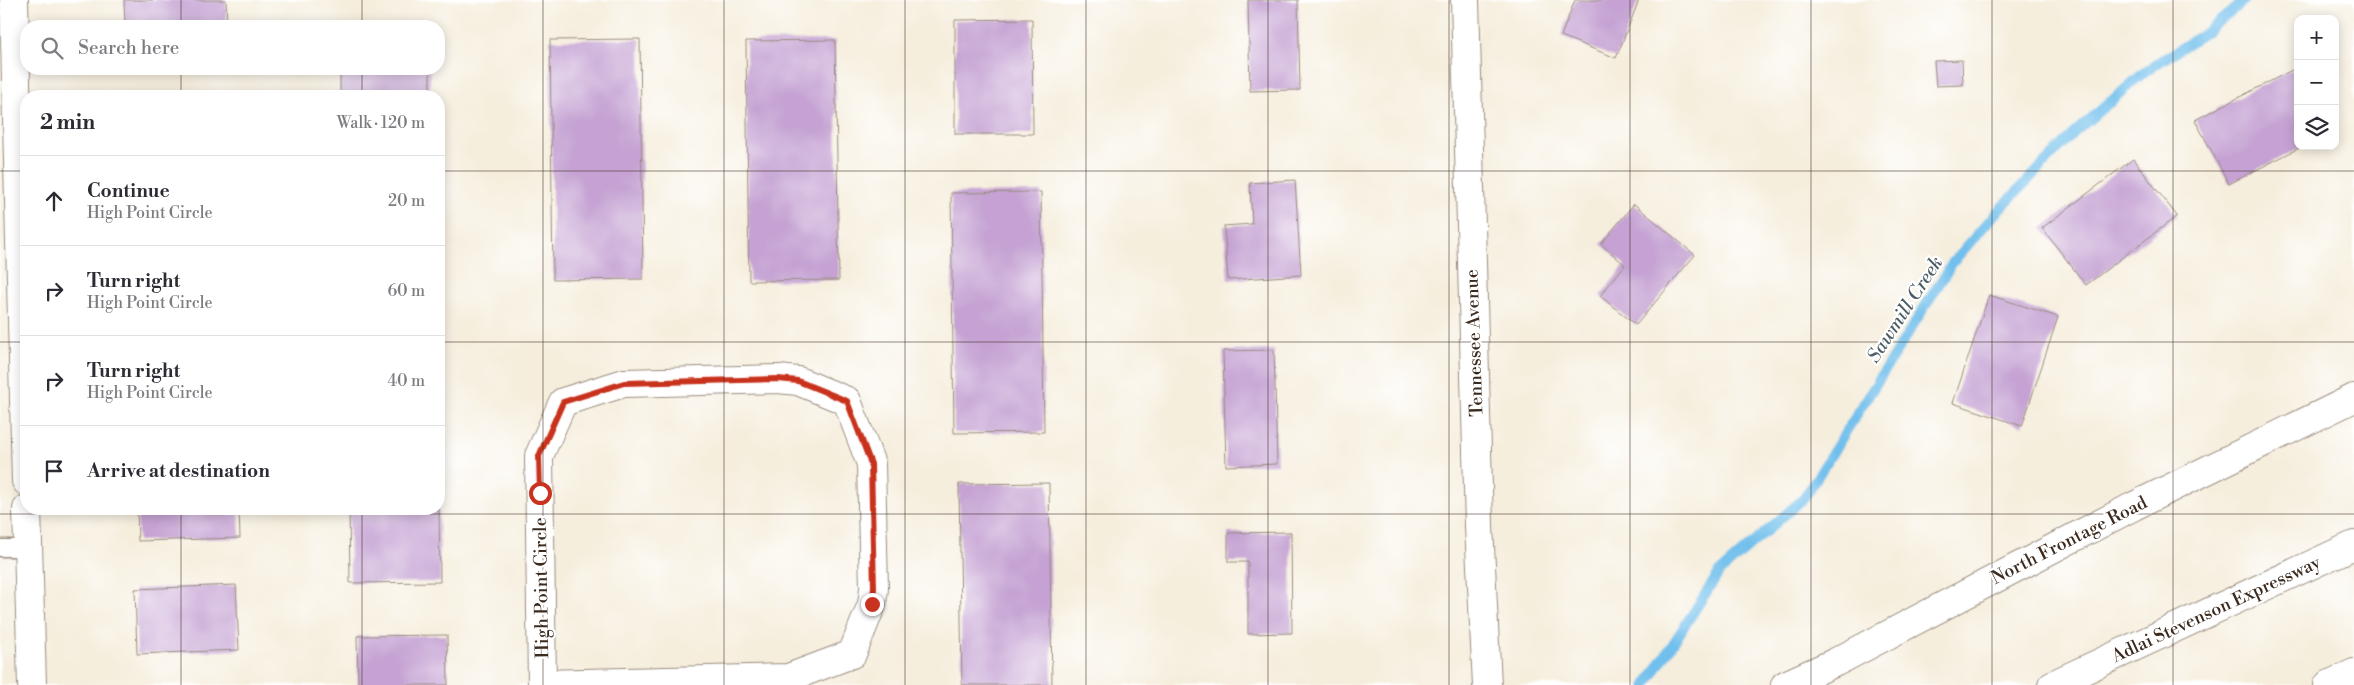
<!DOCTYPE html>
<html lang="en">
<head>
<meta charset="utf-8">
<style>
  :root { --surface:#fff; --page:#f7f7f7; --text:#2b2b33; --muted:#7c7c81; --line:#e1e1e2 }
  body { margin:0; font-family:"Libre Bodoni",serif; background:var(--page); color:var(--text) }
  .controls { position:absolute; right:15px; top:15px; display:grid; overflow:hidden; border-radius:10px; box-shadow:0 2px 12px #0003 }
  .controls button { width:45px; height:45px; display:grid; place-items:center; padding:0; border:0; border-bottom:1px solid var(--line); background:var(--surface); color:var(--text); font:25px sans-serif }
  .stop { position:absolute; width:15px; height:15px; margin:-11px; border:4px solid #c8321e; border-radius:50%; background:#fff }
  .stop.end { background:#c8321e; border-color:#fff; box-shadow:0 1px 5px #0008 }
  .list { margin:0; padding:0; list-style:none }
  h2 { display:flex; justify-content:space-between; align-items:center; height:65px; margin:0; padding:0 20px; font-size:21px }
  h2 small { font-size:16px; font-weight:400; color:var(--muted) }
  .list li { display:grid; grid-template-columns:32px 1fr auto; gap:15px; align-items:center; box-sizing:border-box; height:90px; padding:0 20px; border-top:1px solid var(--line) }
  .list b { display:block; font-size:19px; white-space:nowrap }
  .list p { margin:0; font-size:16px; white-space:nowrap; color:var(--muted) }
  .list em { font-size:16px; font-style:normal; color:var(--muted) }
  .icon { flex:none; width:28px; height:28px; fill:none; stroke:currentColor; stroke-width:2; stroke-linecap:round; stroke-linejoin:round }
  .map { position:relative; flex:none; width:2354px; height:685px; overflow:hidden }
  .search { position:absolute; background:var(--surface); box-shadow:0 2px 12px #0003; left:20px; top:20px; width:425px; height:55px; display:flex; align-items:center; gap:12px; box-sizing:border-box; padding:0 18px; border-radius:20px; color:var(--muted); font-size:19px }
  .panel { position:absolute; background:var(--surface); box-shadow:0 2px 12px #0003; left:20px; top:90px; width:425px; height:425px; border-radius:20px }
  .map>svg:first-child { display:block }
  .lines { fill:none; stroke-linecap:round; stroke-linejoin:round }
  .stream { stroke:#71bfec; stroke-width:10 }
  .building { fill:#c5a2d3 }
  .lane-casing { stroke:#988c7e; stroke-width:19 }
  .street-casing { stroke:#988c7e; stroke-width:30 }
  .highway-casing { stroke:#988c7e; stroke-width:30 }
  .lane { stroke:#fff; stroke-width:16 }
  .street { stroke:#fff; stroke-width:28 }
  .highway { stroke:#fff; stroke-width:28 }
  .route { stroke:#c8321e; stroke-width:6 }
  .grid { fill:none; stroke:#3b2a1e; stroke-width:1; stroke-opacity:0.55 }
  .labels { text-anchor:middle; stroke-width:4.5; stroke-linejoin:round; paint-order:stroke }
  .street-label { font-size:18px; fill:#3b2a1e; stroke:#fff }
  .water-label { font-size:19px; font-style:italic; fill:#4e5e66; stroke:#fff }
</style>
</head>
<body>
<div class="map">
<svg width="2354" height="685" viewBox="0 0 2354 685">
  <rect width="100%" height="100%" fill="#fff"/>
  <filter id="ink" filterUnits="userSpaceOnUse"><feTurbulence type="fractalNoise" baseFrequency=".02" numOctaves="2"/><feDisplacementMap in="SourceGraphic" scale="10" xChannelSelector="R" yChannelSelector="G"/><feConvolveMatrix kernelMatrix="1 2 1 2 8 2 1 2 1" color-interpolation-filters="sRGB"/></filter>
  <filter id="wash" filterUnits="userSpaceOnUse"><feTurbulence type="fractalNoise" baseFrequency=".0096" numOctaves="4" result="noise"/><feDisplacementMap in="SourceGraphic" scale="20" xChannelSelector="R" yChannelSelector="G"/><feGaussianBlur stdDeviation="1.12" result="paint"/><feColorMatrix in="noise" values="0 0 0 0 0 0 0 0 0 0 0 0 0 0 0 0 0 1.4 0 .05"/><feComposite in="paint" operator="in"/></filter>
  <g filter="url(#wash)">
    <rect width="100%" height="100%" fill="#f6eedd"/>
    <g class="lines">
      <path class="stream" d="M 1646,685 L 1719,573 L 1804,498 L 1953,262 L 1995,214 L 2075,132 L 2147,70 L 2206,32 L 2245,0"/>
    </g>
    <g id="blocks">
      <path class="building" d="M 124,0 L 226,0 L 227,26 L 125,26 Z
        M 1248,0 L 1298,0 L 1300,90 L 1250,91 Z
        M 1575,0 L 1639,0 L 1616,58 L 1561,36 Z
        M 1032,19 L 1033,134 L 955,134 L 955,20 Z
        M 640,39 L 643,279 L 553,280 L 550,40 Z
        M 835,40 L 839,280 L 749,281 L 746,41 Z
        M 1962,60 L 1963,85 L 1936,86 L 1934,61 Z
        M 2298,67 L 2298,146 L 2303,146 L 2229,184 L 2195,120 Z
        M 340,69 L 430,69 L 430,96 L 340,96 Z
        M 2133,159 L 2177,216 L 2086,285 L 2042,228 Z
        M 1295,180 L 1301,275 L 1228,280 L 1224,226 L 1252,224 L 1250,183 Z
        M 1041,192 L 1044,432 L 954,433 L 951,193 Z
        M 1634,204 L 1695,255 L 1636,325 L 1600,296 L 1625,265 L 1601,244 Z
        M 1989,295 L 2058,317 L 2022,426 L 1953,403 Z
        M 1274,350 L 1277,464 L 1226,466 L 1223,351 Z
        M 1049,483 L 1052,685 L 962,685 L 959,484 Z
        M 137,509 L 239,509 L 240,538 L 138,541 Z
        M 349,509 L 439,509 L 440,582 L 350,583 Z
        M 1291,532 L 1292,633 L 1248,634 L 1248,562 L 1228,562 L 1228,533 Z
        M 236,585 L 239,650 L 137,654 L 135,589 Z
        M 447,635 L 448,685 L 358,685 L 357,636 Z"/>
    </g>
  </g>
  <g filter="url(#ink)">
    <use href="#blocks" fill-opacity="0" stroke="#988c7e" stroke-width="1"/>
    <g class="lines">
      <g class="lane-casing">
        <path id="lane" d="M 0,548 L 28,548"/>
      </g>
      <g class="street-casing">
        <path id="street" d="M 14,0 L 26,481
          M 1465,0 L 1479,526 L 1487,685
          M 778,379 L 798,381 L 847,401 L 871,464 L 874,588 L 872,604 L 852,654 L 788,678 L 542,684 L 539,456 L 563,402 L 624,383 Z
          M 27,509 L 32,685
          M 1785,685 L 1836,662 L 2134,506 L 2354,398"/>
      </g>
      <g class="highway-casing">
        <path id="highway" d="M 2052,685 L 2354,545
          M 2328,685 L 2354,673"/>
      </g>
      <use href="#lane" class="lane"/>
      <use href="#street" class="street"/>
      <use href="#highway" class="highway"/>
    </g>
  </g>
  <g class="lines" filter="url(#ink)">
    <path class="route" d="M 540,493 L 539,456 L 563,402 L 624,383 L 778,379 L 798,381 L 847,401 L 871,464 L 874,588 L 872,604"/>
  </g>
  <path class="grid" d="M 181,0 L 181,26M 362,0 L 362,26M 543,0 L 543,685M 724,0 L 724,685M 905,0 L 905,685M 1086,0 L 1086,685M 1268,0 L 1268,685M 1449,0 L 1449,685M 1630,0 L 1630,685M 1811,0 L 1811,685M 1992,0 L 1992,685M 2173,0 L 2173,685M 181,69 L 181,96M 362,69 L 362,96M 0,171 L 26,171M 439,171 L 2354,171M 0,342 L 26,342M 439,342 L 2354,342M 181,509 L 181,685M 362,509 L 362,685M 0,514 L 2354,514"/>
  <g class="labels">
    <g class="street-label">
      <text transform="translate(1474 343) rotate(-92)" y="6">Tennessee Avenue</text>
      <text transform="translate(2069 540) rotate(-27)" y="6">North Frontage Road</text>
      <text transform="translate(541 588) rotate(-91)" y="6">High Point Circle</text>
      <text transform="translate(2216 609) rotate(-25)" y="6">Adlai Stevenson Expressway</text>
    </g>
    <g class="water-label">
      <text transform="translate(1904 309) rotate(-57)" y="7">Sawmill Creek</text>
    </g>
  </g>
</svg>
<div class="controls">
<button>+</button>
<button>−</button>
<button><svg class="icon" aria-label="layers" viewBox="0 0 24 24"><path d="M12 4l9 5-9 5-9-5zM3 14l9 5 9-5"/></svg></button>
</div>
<div class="stop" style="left:540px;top:493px"></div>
<div class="stop end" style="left:872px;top:604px"></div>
<div class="search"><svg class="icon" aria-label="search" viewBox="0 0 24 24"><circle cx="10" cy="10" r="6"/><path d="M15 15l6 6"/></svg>Search here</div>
<section class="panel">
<h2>2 min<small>Walk · 120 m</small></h2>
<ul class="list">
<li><svg class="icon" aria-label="ahead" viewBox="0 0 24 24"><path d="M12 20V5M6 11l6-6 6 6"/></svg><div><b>Continue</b><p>High Point Circle</p></div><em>20 m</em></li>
<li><svg class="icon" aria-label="right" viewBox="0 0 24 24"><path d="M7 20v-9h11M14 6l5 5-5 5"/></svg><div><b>Turn right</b><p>High Point Circle</p></div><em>60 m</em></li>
<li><svg class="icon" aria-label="right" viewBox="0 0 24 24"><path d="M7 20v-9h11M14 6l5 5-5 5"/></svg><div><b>Turn right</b><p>High Point Circle</p></div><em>40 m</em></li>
<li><svg class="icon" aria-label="arrive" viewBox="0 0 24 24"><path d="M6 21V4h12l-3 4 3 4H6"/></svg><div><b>Arrive at destination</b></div></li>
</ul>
</section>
</div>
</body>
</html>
